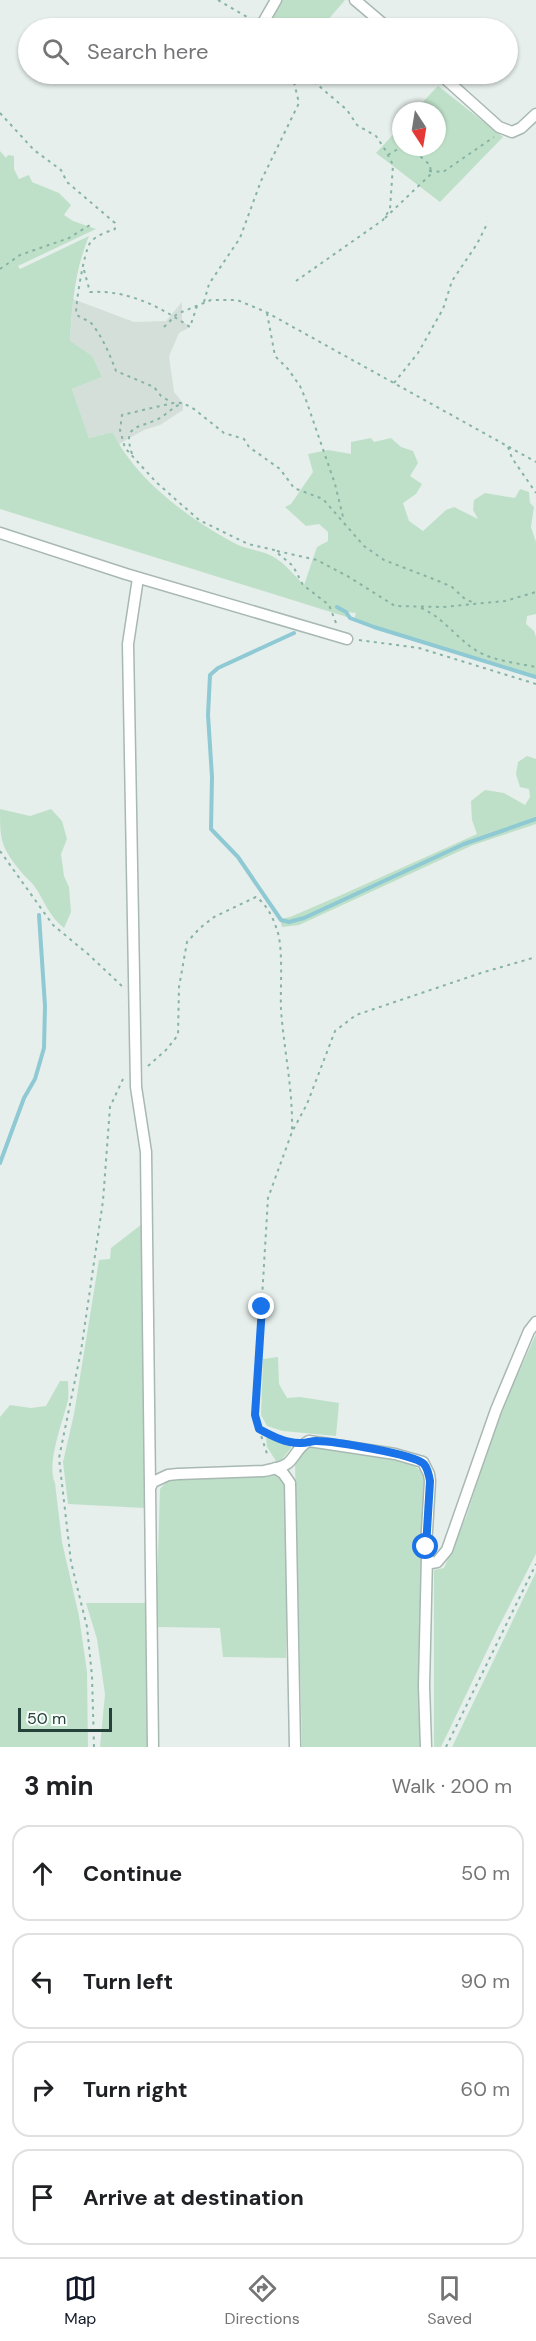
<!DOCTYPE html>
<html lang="en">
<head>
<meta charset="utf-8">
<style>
  :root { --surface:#fff; --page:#f2f2f2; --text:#202124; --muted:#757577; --line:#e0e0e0; --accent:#111827 }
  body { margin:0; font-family:"DM Sans",sans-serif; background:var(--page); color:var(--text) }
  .compass { position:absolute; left:392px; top:102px; width:54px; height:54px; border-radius:50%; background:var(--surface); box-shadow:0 2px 4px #0004; rotate:168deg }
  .scale { position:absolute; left:18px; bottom:15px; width:94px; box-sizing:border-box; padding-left:6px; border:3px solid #24423a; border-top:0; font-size:16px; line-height:21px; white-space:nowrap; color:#24423a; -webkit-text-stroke:4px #f7fbf9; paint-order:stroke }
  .stop { position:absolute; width:18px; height:18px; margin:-14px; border:4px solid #1a73e8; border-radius:50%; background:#fff }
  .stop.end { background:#1a73e8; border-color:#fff; box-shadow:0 2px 6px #0008 }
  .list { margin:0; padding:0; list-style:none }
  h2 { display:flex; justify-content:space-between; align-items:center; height:78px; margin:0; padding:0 24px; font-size:26px }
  h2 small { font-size:20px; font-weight:400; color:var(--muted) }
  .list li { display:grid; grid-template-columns:39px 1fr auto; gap:18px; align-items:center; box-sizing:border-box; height:96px; margin:0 12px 12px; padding:0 12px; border:2px solid var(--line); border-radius:18px }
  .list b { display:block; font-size:22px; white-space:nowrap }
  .list em { font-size:20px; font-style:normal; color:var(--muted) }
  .icon { flex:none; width:33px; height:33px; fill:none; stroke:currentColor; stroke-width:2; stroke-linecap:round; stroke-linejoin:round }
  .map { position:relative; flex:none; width:536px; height:1747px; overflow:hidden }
  .search { position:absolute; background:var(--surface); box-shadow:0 2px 4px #0004; left:18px; right:18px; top:18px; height:66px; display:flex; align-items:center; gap:15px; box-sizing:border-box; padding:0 21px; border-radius:33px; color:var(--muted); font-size:22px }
  .sheet { height:510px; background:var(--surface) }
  nav { display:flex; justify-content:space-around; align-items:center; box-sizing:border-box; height:84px; border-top:2px solid var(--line); background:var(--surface); font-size:16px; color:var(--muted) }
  nav a { display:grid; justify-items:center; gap:3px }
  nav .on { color:var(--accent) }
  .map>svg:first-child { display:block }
  .built { fill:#d4dfda }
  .green { fill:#bfe0c8 }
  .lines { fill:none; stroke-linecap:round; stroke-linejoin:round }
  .stream { stroke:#8ec9d4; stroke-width:4 }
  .minor-casing { stroke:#a8b8b2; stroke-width:13 }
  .path { stroke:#86b3a5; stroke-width:2; stroke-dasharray:3 4.5; stroke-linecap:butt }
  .minor { stroke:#fff; stroke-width:10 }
  .route { stroke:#1a73e8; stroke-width:8 }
</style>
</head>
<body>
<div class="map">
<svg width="536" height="1747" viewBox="0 0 536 1747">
  <rect width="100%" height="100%" fill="#e6efeb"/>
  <path class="built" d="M 73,299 L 134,322 L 166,321 L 182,302 L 182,321 L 190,327 L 179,333 L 169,356 L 174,392 L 183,403 L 183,410 L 160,425 L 144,430 L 119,444 L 113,432 L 89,438 L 72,389 L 102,377 L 70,341 Z"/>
  <path class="green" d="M 277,0 L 345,0 L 321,28 L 262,28 Z
    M 438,86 L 503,137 L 440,202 L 376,153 L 401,126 L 401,147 L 437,147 L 437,111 L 414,111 Z
    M 0,151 L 6,158 L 8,155 L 14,156 L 14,169 L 19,179 L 29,175 L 32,182 L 59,193 L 71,205 L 64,215 L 73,221 L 96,229 L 18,266 L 20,269 L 89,236 C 75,269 72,305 70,341 L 92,356 L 102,377 L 72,389 L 89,438 L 113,432 C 134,479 193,522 238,545 C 247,549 257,550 265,553 C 282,559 292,573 304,585 L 317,547 L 328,541 L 328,532 L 319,524 L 306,526 L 285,507 L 291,504 L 313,472 L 308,454 L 328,450 L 351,454 L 351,442 L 371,438 L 374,442 L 391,438 L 401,447 L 413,451 L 418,463 L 410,476 L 422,484 L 416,494 L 403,503 L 409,521 L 423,531 L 446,510 L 454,507 L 478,519 L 473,510 L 474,500 L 485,493 L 515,498 L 520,489 L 529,492 L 530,503 L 534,507 L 531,527 L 536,542 L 536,614 L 527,616 L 526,624 L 534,631 L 536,637 L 536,677 L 374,627 L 354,620 L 356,613 L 346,612 L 350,618 L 0,509 Z
    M 527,756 L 536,759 L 536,824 L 473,845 L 299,925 L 282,927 L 280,919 L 290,917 L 339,896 L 477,834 L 472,820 L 471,801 L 485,790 L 504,793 L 525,805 L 530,797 L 529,789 L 520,787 L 516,774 L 518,762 Z
    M 0,809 L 30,816 L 51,809 L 62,821 L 67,839 L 61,854 L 64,876 L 69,887 L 71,912 L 64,928 C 49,916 45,902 35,887 C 32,882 26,878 22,873 C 1,847 0,842 0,809 Z
    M 142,1224 L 145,1508 L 68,1504 L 63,1462 L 74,1414 L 99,1260 L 110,1259 L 111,1248 Z
    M 536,1334 L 536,1554 L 496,1632 L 441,1747 L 434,1747 L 434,1570 L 444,1568 L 466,1517 L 499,1416 Z
    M 278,1357 L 279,1384 L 287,1398 L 300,1397 L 339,1403 L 336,1436 L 283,1431 L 267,1426 L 261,1415 L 263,1359 Z
    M 60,1381 L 68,1381 C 68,1388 69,1394 68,1400 C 63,1422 46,1463 55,1483 L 62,1542 L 79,1616 L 87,1672 L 88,1747 L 0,1747 L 0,1417 L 10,1405 L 31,1408 L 46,1406 Z
    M 269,1437 L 290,1444 L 291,1448 L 280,1462 L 276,1461 L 267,1447 L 266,1438 Z
    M 312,1446 L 410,1463 L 420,1470 L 424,1479 L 421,1561 L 422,1747 L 302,1747 L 295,1465 L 300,1453 Z
    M 270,1474 L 280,1476 L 286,1481 L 288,1491 L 286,1658 L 223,1657 L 220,1628 L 156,1627 L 160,1489 L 167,1481 L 184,1478 L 239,1477 Z
    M 536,1572 L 536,1747 L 452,1747 Z
    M 86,1603 L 147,1603 L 148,1747 L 100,1747 L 105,1694 L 97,1639 Z"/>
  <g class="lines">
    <path class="stream" d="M 337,607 L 346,612 L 350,618 L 374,627 L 536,677
      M 294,633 L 218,668 L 210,675 L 208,715 L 212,777 L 211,829 L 238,857 L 281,920 L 289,922 L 304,918 L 464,844 L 536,819
      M 0,1163 L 24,1098 L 35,1079 L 44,1048 L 45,1006 L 39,915"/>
    <g class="minor-casing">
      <path id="minor" d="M 355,0 L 388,28
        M 260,28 L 276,0
        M 440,74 L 499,127 L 512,132 L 521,128 L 536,114
        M 0,533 L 126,574 L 347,639
        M 138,578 L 128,644 L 136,1087 L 146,1152 L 150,1487
        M 275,1468 L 283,1473 L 290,1483 L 295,1747
        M 153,1747 L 150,1488 L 153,1482 L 168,1475 L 178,1474 L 264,1471 C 272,1469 282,1468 288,1463 C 296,1456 298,1446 309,1441 L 395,1454 L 423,1462 L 429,1474 L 430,1481 L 426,1547 L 427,1556 L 431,1563 L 437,1562 L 447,1550 L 496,1410 L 529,1331 L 536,1322
        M 426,1747 L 424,1686 L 427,1556"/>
    </g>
    <path class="path" d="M 218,0 L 247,17 L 250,21
      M 0,113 L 34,150 L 61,170 L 67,182 L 115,223 L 115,229 C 107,232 96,235 90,243 C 84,252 76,301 76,314 C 81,319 87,319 92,324 C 103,338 110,355 116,371 L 154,387 L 161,396 L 171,402
      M 388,155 L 401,147
      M 429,171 L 443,172 L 494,137
      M 385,218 L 431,174 L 430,165 L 410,147
      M 0,269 L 20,255 L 69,238 L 90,225
      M 84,270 L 90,292 C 128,290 159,306 190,327 L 197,306
      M 296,281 L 383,220 L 390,209 L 393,165 L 386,151 L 376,136 L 357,125 L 347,110 L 305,74
      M 204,302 L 209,284 L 240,238 L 261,181 L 299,103 L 292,74
      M 267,313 L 275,356 L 288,369 L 300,386 L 306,400 L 335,484 L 344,521
      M 164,327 L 177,314 L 211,300 L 237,300 L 266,312 L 536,462
      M 394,383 L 418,353 L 435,323 L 443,309 L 452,281 L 477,244 L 488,222
      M 508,447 L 512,458 L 536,493
      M 132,454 C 123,426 135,429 156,420 C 165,416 172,408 180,404
      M 277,551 L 317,560 L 349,577 L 395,606 L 443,607 L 505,601 L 536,592
      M 421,608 C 443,617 457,639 477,651 C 494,661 517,663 536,667
      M 336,623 L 329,605 L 303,585 L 293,566 L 274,550 L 248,544 L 199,520 L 156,482 L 125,448 L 120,430 L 122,415 L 173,403 L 183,403 L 194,409 L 224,433 L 244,439 L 249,447 L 280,469 L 294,488 L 323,499 L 364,546 L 384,560 L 436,580 L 452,587 L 465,599 L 474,603
      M 359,640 L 419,648 L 536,684
      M 0,851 L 53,925 L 88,954 L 123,987
      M 148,1066 L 166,1050 L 178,1035 L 179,987 L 187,942 L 200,928 L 214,917 L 256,897 C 265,903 272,915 276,927 C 284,945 280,988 281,1010 C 284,1050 293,1090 292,1130
      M 259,1429 L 268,1457
      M 289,1441 L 259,1429 L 255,1415 L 268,1198 L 292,1132 L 307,1104 L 335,1031 L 356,1015 L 481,973 L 536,957
      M 94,1747 L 92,1676 L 87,1627 L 71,1562 L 59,1458 L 81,1351 L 103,1201 L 110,1107 L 123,1079
      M 446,1747 L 536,1564"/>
    <use href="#minor" class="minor"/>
  </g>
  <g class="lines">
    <path class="route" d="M 262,1307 L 255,1415 L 259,1429 C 272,1436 287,1444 302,1443 C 307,1443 311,1441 316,1441 C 333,1441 414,1454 424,1464 C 428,1469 429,1475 430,1481 L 426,1547"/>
  </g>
</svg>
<svg class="compass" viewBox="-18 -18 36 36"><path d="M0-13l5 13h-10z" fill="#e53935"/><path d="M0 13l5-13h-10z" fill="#757577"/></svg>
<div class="scale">50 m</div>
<div class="stop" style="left:426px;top:1547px"></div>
<div class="stop end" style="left:262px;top:1307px"></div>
<div class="search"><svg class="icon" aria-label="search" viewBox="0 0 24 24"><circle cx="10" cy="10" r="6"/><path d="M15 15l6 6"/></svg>Search here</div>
</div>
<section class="sheet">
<h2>3 min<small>Walk · 200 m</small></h2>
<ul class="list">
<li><svg class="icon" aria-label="ahead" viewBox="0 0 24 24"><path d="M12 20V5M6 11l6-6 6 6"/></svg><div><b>Continue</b></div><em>50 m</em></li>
<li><svg class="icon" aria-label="left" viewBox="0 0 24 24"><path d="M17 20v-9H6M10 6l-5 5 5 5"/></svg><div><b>Turn left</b></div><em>90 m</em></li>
<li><svg class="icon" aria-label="right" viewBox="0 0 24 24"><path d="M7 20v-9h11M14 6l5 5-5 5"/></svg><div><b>Turn right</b></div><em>60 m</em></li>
<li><svg class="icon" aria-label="arrive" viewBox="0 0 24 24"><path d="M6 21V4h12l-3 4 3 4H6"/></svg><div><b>Arrive at destination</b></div></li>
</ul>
</section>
<nav>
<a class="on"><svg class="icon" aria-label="map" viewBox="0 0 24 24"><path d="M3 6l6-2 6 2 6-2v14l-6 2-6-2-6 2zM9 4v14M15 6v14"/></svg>Map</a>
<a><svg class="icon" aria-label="directions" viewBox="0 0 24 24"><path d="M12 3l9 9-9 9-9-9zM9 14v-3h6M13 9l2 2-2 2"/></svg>Directions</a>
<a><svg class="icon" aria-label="saved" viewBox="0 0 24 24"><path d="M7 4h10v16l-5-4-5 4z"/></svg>Saved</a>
</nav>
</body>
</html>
